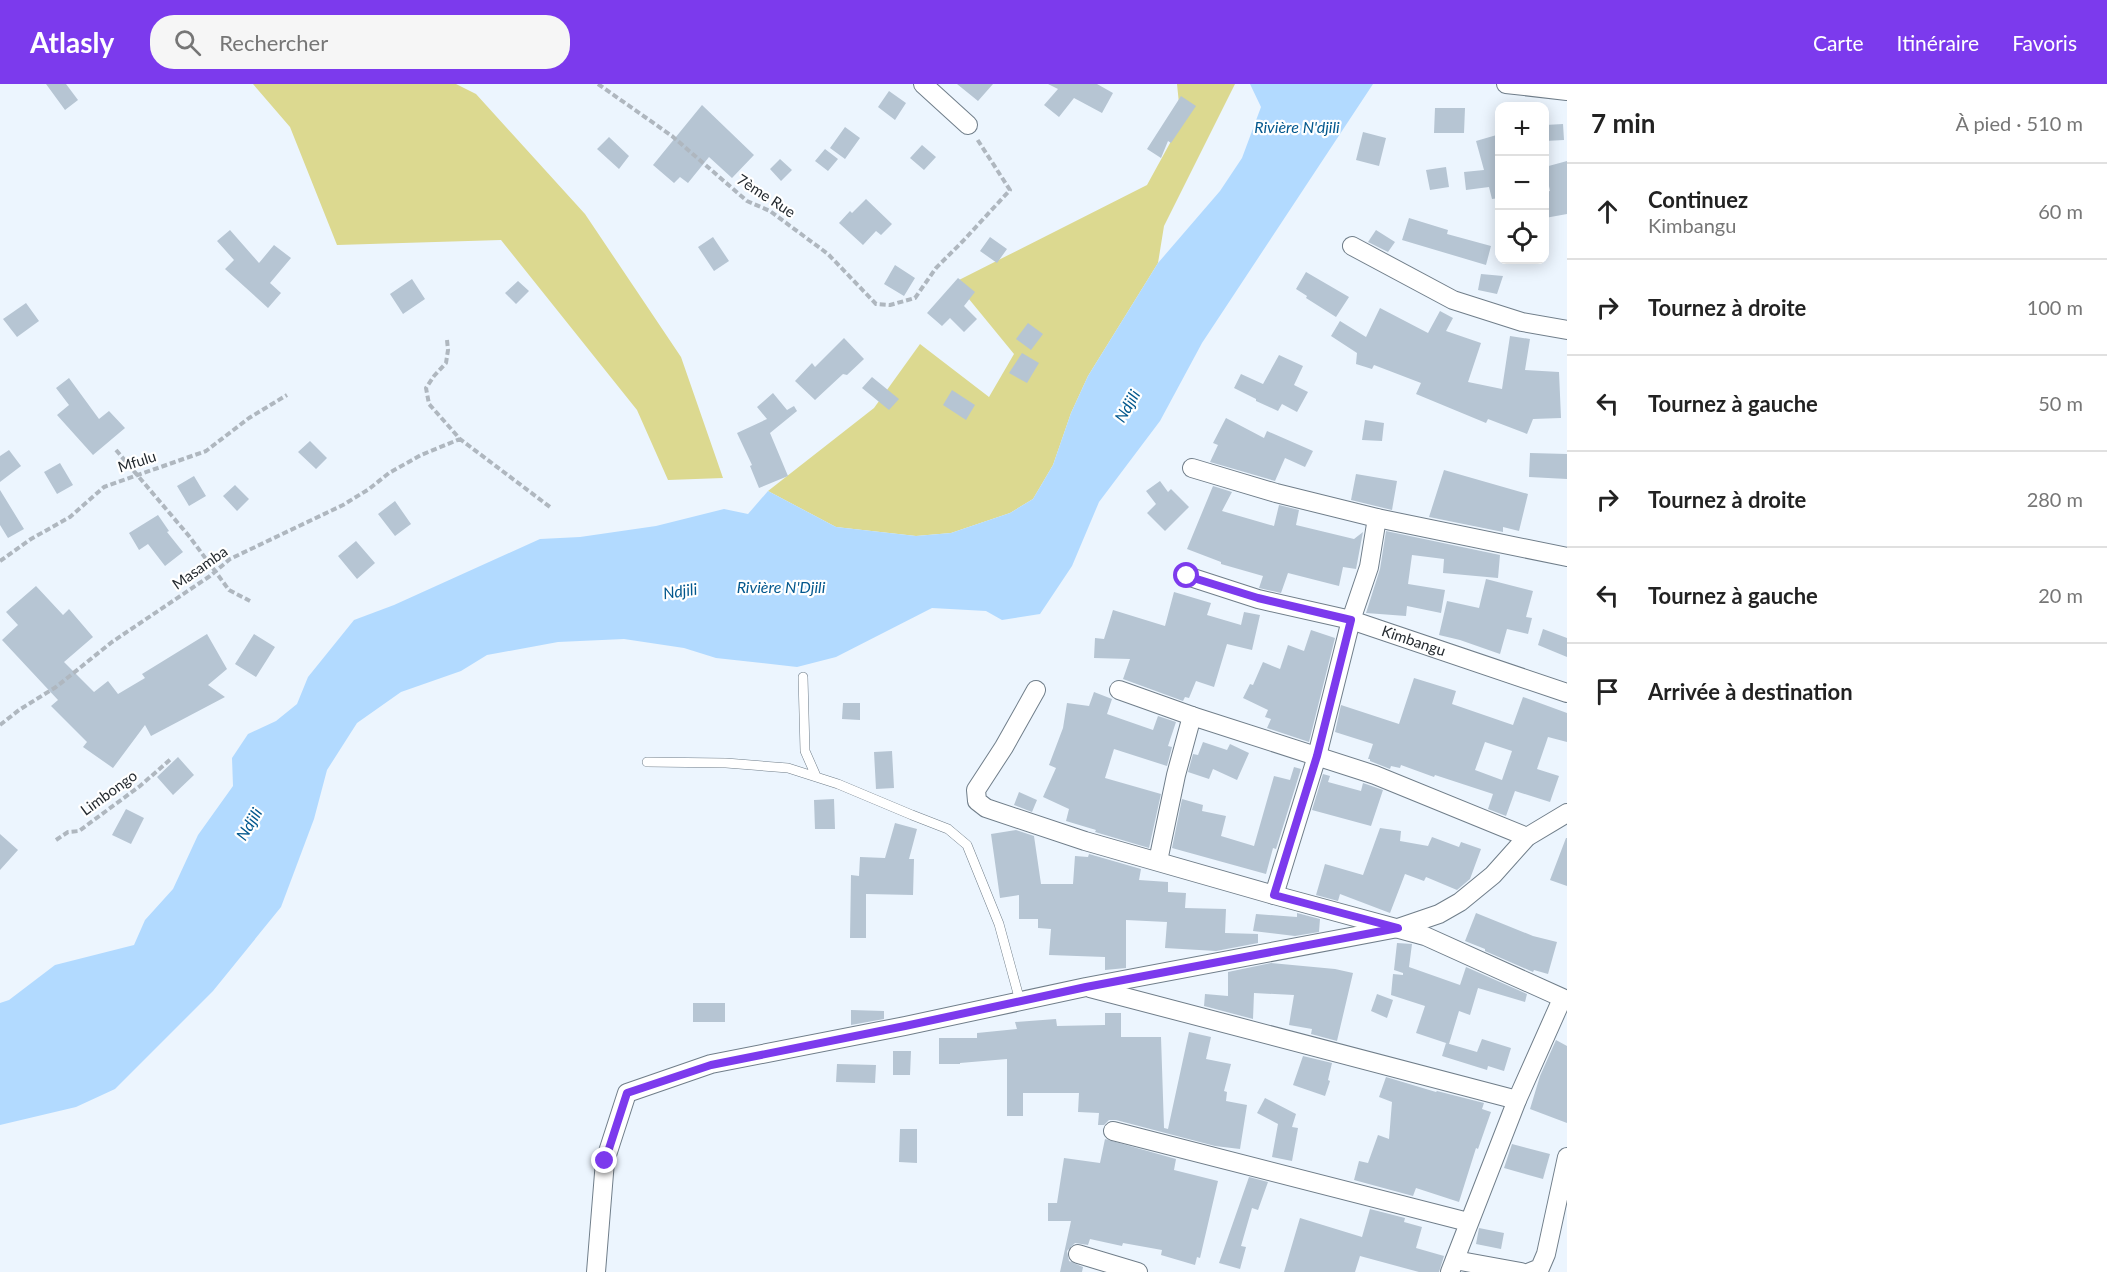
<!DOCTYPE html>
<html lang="fr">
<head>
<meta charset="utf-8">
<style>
  :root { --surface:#fff; --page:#f6f6f6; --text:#222; --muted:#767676; --line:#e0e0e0; --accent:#7c3aed }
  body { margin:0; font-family:Lato,sans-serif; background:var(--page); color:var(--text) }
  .controls { position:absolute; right:18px; top:18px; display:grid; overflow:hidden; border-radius:12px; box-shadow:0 3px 15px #0003 }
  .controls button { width:54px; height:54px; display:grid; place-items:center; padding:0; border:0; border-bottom:2px solid var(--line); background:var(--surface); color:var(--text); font:30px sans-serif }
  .stop { position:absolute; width:18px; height:18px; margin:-14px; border:4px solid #7c3aed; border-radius:50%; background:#fff }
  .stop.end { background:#7c3aed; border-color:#fff; box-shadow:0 2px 6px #0008 }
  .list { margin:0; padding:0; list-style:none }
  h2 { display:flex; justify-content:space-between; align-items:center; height:78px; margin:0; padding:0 24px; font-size:26px }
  h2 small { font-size:20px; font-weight:400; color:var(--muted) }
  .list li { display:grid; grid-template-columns:39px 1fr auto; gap:18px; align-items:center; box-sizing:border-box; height:96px; padding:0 24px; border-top:2px solid var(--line) }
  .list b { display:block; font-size:22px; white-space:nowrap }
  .list p { margin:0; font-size:20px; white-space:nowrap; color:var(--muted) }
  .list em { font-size:20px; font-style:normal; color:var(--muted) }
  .icon { flex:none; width:33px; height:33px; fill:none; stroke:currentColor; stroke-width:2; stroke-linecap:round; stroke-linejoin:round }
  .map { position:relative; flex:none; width:1567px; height:1188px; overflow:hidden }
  header { display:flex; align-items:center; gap:36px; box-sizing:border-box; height:84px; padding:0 30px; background:var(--accent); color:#fff }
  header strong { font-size:28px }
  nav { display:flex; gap:33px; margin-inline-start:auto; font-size:21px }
  .search { width:420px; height:54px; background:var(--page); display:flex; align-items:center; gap:15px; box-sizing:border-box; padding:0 21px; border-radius:24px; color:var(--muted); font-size:22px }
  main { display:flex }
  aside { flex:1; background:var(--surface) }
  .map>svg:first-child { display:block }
  .green { fill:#dcd990 }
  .water { fill:#b2daff }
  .building { fill:#b6c5d3; fill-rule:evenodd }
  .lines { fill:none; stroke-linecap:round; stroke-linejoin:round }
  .service-casing { stroke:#707e8a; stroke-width:10 }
  .minor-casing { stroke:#707e8a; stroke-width:20 }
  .path { stroke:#afb7bf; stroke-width:4; stroke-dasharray:6 3; stroke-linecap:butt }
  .service { stroke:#fff; stroke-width:9 }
  .minor { stroke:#fff; stroke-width:18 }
  .route { stroke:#7c3aed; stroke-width:8 }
  .labels { text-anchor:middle; stroke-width:4.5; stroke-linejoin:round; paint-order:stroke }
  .street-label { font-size:15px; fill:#252b30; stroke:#fff }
  .water-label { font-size:16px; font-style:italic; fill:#03588e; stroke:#fff }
</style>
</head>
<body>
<header>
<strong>Atlasly</strong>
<div class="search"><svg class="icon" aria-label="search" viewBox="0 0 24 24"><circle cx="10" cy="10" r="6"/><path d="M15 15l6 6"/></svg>Rechercher</div>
<nav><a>Carte</a><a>Itinéraire</a><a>Favoris</a></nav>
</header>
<main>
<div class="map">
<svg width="1567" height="1188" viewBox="0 0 1567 1188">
  <rect width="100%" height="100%" fill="#ecf5fe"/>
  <path class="green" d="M 253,0 L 456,0 L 476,10 L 585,130 L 681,273 L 723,394 L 668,396 L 637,326 L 501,156 L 337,161 L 290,43 Z
    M 1177,0 L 1235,0 L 1164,142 L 1158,179 L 1088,292 L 1071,329 L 1053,381 L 1033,415 L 1010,429 L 951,449 L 916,452 L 836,443 L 768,407 L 874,324 L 920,260 L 989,313 L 1014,270 L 955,198 L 1147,101 L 1181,39 Z"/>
  <path class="water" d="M 1250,0 L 1373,0 L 1202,259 L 1160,337 L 1099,418 L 1072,482 L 1040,530 L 1002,536 L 986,527 L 932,524 L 836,573 L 797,583 L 716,574 L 684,564 L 624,555 L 558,558 L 487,571 L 461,587 L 401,608 L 357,639 L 327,686 L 314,735 L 281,823 L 213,907 L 115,1005 L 76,1023 L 0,1041 L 0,919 L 9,916 L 55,881 L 134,861 L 145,836 L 173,805 L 198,751 L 233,702 L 232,674 L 248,650 L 276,637 L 297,620 L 308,593 L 354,536 L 394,521 L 540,455 L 580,453 L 656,442 L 724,425 L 748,430 L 768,407 L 836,443 L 916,452 L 951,449 L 1010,429 L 1033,415 L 1053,381 L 1071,329 L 1088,292 L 1158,179 L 1220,107 L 1242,74 L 1261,23 Z"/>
  <path class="building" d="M 46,0 L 66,0 L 78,16 L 65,26 Z
    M 957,0 L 993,0 L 978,17 Z
    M 1048,0 L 1097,0 L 1113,9 L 1102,29 L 1074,14 L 1059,33 L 1044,21 L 1058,5 Z
    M 889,7 L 906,19 L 895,36 L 878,23 Z
    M 1181,12 L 1196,22 L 1171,59 L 1168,57 L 1161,74 L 1147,65 Z
    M 702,21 L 754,71 L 732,94 L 709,73 L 688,99 L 680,93 L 674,99 L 653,81 Z
    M 1435,24 L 1465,24 L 1464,49 L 1434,49 Z
    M 1563,40 L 1564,56 L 1545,57 L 1545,41 Z
    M 845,43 L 860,54 L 845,75 L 830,64 Z
    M 1363,48 L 1386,54 L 1379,82 L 1356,76 Z
    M 1500,50 L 1500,75 L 1496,76 L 1500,114 L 1492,115 L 1489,103 L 1466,106 L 1464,88 L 1484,86 L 1476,57 Z
    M 609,53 L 629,72 L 619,85 L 597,65 Z
    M 922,61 L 936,73 L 924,86 L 910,74 Z
    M 825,65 L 838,75 L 828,87 L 815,77 Z
    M 780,75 L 792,86 L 781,97 L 770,85 Z
    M 1567,77 L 1567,130 L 1545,134 L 1545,108 L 1550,107 L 1545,83 Z
    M 1446,83 L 1449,103 L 1430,106 L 1426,86 Z
    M 866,115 L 892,140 L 881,151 L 876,147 L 863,161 L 839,139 L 850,127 L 852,129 Z
    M 1409,134 L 1448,146 L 1447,150 L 1491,162 L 1486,181 L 1402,156 Z
    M 230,146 L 259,179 L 274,161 L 291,174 L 270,199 L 281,209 L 268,224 L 225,185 L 234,176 L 217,157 Z
    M 1376,146 L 1395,158 L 1388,168 L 1368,158 Z
    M 713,153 L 729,177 L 714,187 L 698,163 Z
    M 990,153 L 1007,165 L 997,179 L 980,167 Z
    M 895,181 L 915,194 L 904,212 L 884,200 Z
    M 1306,188 L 1349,213 L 1336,233 L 1306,214 L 1307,212 L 1296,205 Z
    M 1481,190 L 1503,192 L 1497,210 L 1478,206 Z
    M 958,194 L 975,208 L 964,222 L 977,235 L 964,248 L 950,234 L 942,242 L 927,229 Z
    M 412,195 L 425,215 L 403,230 L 390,210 Z
    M 518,197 L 529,207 L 516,220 L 505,209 Z
    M 26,219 L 39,237 L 17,253 L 3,235 Z
    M 1380,224 L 1428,249 L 1440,227 L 1453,234 L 1446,247 L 1481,259 L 1468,298 L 1502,305 L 1510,252 L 1530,255 L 1525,286 L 1559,288 L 1561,334 L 1533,335 L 1527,350 L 1488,335 L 1486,339 L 1416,310 L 1421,299 L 1374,281 L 1372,285 L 1356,280 L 1357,269 L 1331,252 L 1340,237 L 1366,253 Z
    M 1028,239 L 1043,250 L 1031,266 L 1016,255 Z
    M 844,254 L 864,275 L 847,291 L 843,290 L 815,316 L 795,297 L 812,279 L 815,283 Z
    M 1022,269 L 1039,279 L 1027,299 L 1009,289 Z
    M 1279,271 L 1303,282 L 1294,301 L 1308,308 L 1297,328 L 1282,320 L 1278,327 L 1256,317 L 1256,315 L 1234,304 L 1241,290 L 1263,300 Z
    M 872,293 L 899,315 L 889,326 L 862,304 Z
    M 69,294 L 99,335 L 109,327 L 125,344 L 93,371 L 57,331 L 69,321 L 56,304 Z
    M 952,306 L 975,321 L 966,336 L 943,321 Z
    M 773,309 L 787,326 L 794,322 L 797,327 L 770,349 L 788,392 L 759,404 L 750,382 L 752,381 L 737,349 L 767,335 L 757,323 Z
    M 1226,334 L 1264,354 L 1267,347 L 1313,367 L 1305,383 L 1285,374 L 1275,397 L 1210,378 L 1218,361 L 1213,359 Z
    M 1365,336 L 1384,339 L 1382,357 L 1362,356 Z
    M 310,357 L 327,374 L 316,385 L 298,368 Z
    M 9,366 L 21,382 L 0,398 L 0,372 Z
    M 1530,369 L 1567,370 L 1567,395 L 1529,393 Z
    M 60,379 L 73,401 L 57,410 L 44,388 Z
    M 1444,386 L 1528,410 L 1519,447 L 1503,443 L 1503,448 L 1429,433 Z
    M 1356,390 L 1397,397 L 1392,426 L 1351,416 Z
    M 194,392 L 206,412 L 189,422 L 177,402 Z
    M 1160,397 L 1168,408 L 1171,405 L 1189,423 L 1165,447 L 1147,429 L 1156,420 L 1146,407 Z
    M 235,401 L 249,415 L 237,427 L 223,412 Z
    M 1213,402 L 1232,408 L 1222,427 L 1274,442 L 1279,421 L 1299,426 L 1296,441 L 1354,455 L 1363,448 L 1356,485 L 1343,483 L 1339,502 L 1288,489 L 1281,509 L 1259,504 L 1263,492 L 1221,480 L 1221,478 L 1187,465 Z
    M 0,406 L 24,445 L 8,454 L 0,441 Z
    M 395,417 L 411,440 L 395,452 L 378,430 Z
    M 158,431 L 169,447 L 167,448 L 183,468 L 165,482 L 148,460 L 139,466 L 129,449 Z
    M 1386,447 L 1500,471 L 1498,494 L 1443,489 L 1444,475 L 1412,471 L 1408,500 L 1445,506 L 1441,529 L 1407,522 L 1406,532 L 1366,529 L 1380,485 Z
    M 356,457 L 375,479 L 357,495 L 338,472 Z
    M 1486,495 L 1533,507 L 1526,533 L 1532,534 L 1528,550 L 1507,545 L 1500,570 L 1460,556 L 1439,551 L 1447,517 L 1479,524 Z
    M 36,502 L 63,531 L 69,525 L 93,553 L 64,578 L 94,608 L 108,597 L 118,610 L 145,594 L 142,590 L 207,550 L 227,585 L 208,601 L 225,613 L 151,652 L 145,641 L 113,684 L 83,663 L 87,658 L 51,622 L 58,616 L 2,556 L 18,541 L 6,528 Z
    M 1174,508 L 1211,519 L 1207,531 L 1241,541 L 1244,528 L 1260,531 L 1252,566 L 1227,560 L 1214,603 L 1196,597 L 1189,614 L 1185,613 L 1183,617 L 1123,595 L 1130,575 L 1094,574 L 1095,554 L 1104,555 L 1113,526 L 1165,542 Z
    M 1543,545 L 1567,554 L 1567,573 L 1538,561 Z
    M 1311,546 L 1335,554 L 1309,658 L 1267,644 L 1271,635 L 1265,633 L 1268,626 L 1243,614 L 1250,600 L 1253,601 L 1263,578 L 1280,585 L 1288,561 L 1304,567 Z
    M 254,550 L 275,563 L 256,593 L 235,580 Z
    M 1414,594 L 1456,607 L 1452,620 L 1513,641 L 1523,613 L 1567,629 L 1567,658 L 1548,653 L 1537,685 L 1559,692 L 1550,718 L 1515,707 L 1506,732 L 1488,725 L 1493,710 L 1435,691 L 1434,693 L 1401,681 L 1400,684 L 1391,682 L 1390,685 L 1370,677 L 1370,675 L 1368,675 L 1373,660 L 1335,648 L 1341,621 L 1399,640 ZM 1485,658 L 1512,667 L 1502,696 L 1475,686 Z
    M 1094,608 L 1112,615 L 1107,630 L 1153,646 L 1158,632 L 1176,638 L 1168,662 L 1172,663 L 1167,682 L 1114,665 L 1105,694 L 1161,710 L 1149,764 L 1095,748 L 1096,746 L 1066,737 L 1069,725 L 1043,713 L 1056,684 L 1049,681 L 1063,644 L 1067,619 L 1089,622 Z
    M 843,619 L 860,619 L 860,636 L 842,635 Z
    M 1203,658 L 1227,666 L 1230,660 L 1249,669 L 1237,696 L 1213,685 L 1209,695 L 1188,688 L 1193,670 L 1198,671 Z
    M 892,667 L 894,704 L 876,705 L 874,668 Z
    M 178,673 L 194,691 L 173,711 L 157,693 Z
    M 1294,683 L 1301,685 L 1276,765 L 1273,764 L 1266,790 L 1172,764 L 1182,715 L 1203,721 L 1202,727 L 1226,732 L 1221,752 L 1254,762 L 1274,692 L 1290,696 Z
    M 1323,690 L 1330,692 L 1328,698 L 1361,707 L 1363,699 L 1383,706 L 1371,742 L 1312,726 Z
    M 1019,708 L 1037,716 L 1032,728 L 1014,721 Z
    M 834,715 L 835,745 L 815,745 L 814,716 Z
    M 126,725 L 144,734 L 131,760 L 112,751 Z
    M 895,739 L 917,745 L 909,775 L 914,775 L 913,811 L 866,810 L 866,854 L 850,854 L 851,791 L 859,792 L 860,773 L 885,774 Z
    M 1380,744 L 1401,747 L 1400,757 L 1428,762 L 1432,753 L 1459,763 L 1461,758 L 1481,765 L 1470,795 L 1457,806 L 1426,793 L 1424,797 L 1405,790 L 1390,829 L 1340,810 L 1338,817 L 1316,811 L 1325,780 L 1363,791 Z
    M 1016,746 L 1034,752 L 1041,800 L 1073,800 L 1075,772 L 1088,773 L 1089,770 L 1141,785 L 1139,796 L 1168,798 L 1168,808 L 1186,809 L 1185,824 L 1226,825 L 1225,849 L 1258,850 L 1258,859 L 1216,867 L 1165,864 L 1167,838 L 1126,836 L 1126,884 L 1105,886 L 1105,873 L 1049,871 L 1051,845 L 1038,844 L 1038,835 L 1019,835 L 1019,811 L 1000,814 L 991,750 Z
    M 0,750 L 18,766 L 0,786 Z
    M 1566,754 L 1567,754 L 1567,802 L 1550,796 Z
    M 1297,829 L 1320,835 L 1319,848 L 1295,852 L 1253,847 L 1256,830 L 1297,833 Z
    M 1476,829 L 1533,852 L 1557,858 L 1548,890 L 1534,886 L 1533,888 L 1485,867 L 1485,865 L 1465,857 Z
    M 1397,859 L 1412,860 L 1409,883 L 1460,901 L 1466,883 L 1527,910 L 1525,918 L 1478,904 L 1470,931 L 1459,927 L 1449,960 L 1416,949 L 1425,922 L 1391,911 L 1393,890 L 1403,891 L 1403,889 L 1394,886 Z
    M 1271,879 L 1335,885 L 1353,889 L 1337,957 L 1311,950 L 1312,945 L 1289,941 L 1294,911 L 1254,909 L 1253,935 L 1204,922 L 1205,910 L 1228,912 L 1228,888 Z
    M 1377,910 L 1393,916 L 1387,934 L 1371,927 Z
    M 693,919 L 725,919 L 725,938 L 693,938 Z
    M 851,926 L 884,927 L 884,935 L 851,941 Z
    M 1105,929 L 1121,929 L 1121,953 L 1161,953 L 1164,1044 L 1168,1045 L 1189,948 L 1211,953 L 1206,975 L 1231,980 L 1224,1007 L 1227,1008 L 1226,1017 L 1247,1021 L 1240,1065 L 1215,1062 L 1116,1036 L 1109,1036 L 1104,1041 L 1098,1041 L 1099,1029 L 1078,1028 L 1079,1009 L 1023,1009 L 1023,1032 L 1007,1032 L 1007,975 L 960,979 L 960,980 L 939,980 L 939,954 L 977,954 L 977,949 L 1017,945 L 1015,938 L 1056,935 L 1057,942 L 1105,941 Z
    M 1482,955 L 1511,964 L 1504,987 L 1488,982 L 1487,986 L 1442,972 L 1446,959 L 1477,968 Z
    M 1556,956 L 1567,962 L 1567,1039 L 1530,1025 L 1540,992 Z
    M 893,967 L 911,967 L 910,991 L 893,991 Z
    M 1303,972 L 1332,979 L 1328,996 L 1330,997 L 1325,1012 L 1293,1001 Z
    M 837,980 L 876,981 L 875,999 L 836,998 Z
    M 1386,993 L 1436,1008 L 1437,1007 L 1484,1019 L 1482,1025 L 1491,1028 L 1478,1065 L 1476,1064 L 1459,1118 L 1416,1104 L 1413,1112 L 1354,1096 L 1359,1077 L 1368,1079 L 1378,1051 L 1389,1055 L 1392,1018 L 1379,1013 Z
    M 1265,1014 L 1296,1030 L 1292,1043 L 1298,1044 L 1292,1077 L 1272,1073 L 1278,1040 L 1257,1029 Z
    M 900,1045 L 917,1045 L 917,1079 L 899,1078 Z
    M 1105,1055 L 1176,1075 L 1174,1086 L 1218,1097 L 1200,1174 L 1197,1173 L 1195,1181 L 1161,1171 L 1162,1166 L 1123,1159 L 1122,1162 L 1090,1155 L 1088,1161 L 1075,1159 L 1067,1167 L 1069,1177 L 1083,1183 L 1082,1188 L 1060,1188 L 1071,1137 L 1048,1137 L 1048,1119 L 1057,1119 L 1064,1074 L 1100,1079 Z
    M 1512,1060 L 1550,1070 L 1543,1095 L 1504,1084 Z
    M 1249,1093 L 1268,1098 L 1258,1126 L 1252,1124 L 1241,1162 L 1246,1163 L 1240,1185 L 1219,1179 Z
    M 1370,1125 L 1405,1134 L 1404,1138 L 1422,1143 L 1416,1164 L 1444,1172 L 1439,1188 L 1419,1188 L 1360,1172 L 1355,1188 L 1284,1188 L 1300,1134 L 1362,1153 Z
    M 1479,1144 L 1504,1149 L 1501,1165 L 1476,1160 Z"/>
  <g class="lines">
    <g class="service-casing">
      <path id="service" d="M 803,593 L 805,667 L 816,692
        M 647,678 L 726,679 L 788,684 L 838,700 L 912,731 L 948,745 L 967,761 L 999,840 L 1020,917"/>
    </g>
    <g class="minor-casing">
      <g id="minor">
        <path d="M 923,0 L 968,41"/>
        <path d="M 1506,0 L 1567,7"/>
        <path d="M 1352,162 L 1453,216 L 1522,238 L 1567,246"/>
        <path d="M 1192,384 L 1276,409 L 1377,434 L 1567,473"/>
        <path id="s1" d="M 1187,492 L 1258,515 L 1351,536 L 1567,609"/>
        <path d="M 1036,606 L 1004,663 L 976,706 L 977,717 L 986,724 L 1085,757 L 1274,811 L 1425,852 L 1567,916"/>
        <path d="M 1119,606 L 1192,632 L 1375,691 L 1527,753"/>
        <path d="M 1158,777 L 1176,691 L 1192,632"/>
        <path d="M 1274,811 L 1317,672 L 1351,536 L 1369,483 L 1377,434"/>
        <path d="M 1090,904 L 1517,1016"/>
        <path d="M 1113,1047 L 1468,1138"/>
        <path d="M 1078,1170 L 1138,1188"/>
        <path d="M 1455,1176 L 1521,1188"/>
        <path d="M 596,1188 L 605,1077 L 627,1009 L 711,980 L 905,942 L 1086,903 L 1398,844 L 1439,830 L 1460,818 L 1493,791 L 1527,753 L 1567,729"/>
        <path d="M 1450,1188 L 1517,1016 L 1562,915"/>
        <path d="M 1530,1188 L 1540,1184 L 1546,1170 L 1567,1073"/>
      </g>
    </g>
    <path class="path" d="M 598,0 L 672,52 L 747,117 L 770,127 L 828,170 L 876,220 L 890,221 L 915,214 L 936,184 L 963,157 L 1010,106 L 977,55
      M 447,256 L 448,266 L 446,279 L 434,292 L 426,304 L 429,320 L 460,355 L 550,423
      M 116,366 L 189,452 L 229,506 L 250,517
      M 0,477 L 31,455 L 70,433 L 104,403 L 206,367 L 249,334 L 287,311
      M 0,641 L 19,626 L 56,603 L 112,558 L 210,492 L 230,475 L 343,421 L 369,405 L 389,389 L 421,371 L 460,355
      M 56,756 L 68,748 L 79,747 L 140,702 L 172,674"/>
    <use href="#service" class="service"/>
    <use href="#minor" class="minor"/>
  </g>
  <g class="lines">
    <path class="route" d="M 605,1077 L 627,1009 L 711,981 L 905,942 L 1086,903 L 1398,844 L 1274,811 L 1317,672 L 1351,536 L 1258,514 L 1187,492"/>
  </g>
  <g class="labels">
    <g class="street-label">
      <text transform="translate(766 112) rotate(33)" y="5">7ème Rue</text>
      <text transform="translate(137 378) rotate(-18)" y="5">Mfulu</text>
      <text transform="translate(200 484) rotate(-35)" y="5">Masamba</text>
      <text dy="5" stroke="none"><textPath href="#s1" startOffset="236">Kimbangu</textPath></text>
      <text transform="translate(109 709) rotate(-36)" y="5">Limbongo</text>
    </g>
    <g class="water-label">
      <text x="1297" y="49">Rivière N'djili</text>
      <text transform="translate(1127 322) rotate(-60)" y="6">Ndjili</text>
      <text x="781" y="509">Rivière N'Djili</text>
      <text transform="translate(680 507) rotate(-8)" y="6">Ndjili</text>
      <text transform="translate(249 740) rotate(-59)" y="6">Ndjili</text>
    </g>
  </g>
</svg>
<div class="controls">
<button>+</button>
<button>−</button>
<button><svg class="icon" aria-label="locate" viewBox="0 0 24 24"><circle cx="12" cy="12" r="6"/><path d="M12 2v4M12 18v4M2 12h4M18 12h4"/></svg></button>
</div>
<div class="stop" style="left:1187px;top:492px"></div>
<div class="stop end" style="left:605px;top:1077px"></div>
</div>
<aside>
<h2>7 min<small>À pied · 510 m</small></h2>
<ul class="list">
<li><svg class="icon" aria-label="ahead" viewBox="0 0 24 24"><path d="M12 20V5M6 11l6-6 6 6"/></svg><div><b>Continuez</b><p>Kimbangu</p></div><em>60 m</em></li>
<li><svg class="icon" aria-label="right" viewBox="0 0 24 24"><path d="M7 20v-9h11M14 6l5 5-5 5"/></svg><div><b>Tournez à droite</b></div><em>100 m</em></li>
<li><svg class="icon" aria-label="left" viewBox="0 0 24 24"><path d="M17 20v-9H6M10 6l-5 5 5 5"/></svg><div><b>Tournez à gauche</b></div><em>50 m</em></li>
<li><svg class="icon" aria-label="right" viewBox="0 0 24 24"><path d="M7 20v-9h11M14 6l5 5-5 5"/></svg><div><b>Tournez à droite</b></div><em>280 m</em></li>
<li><svg class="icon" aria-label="left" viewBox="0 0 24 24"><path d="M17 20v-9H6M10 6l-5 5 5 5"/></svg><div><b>Tournez à gauche</b></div><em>20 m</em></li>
<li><svg class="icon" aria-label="arrive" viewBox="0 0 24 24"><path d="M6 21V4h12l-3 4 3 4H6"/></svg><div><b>Arrivée à destination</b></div></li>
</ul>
</aside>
</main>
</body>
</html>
